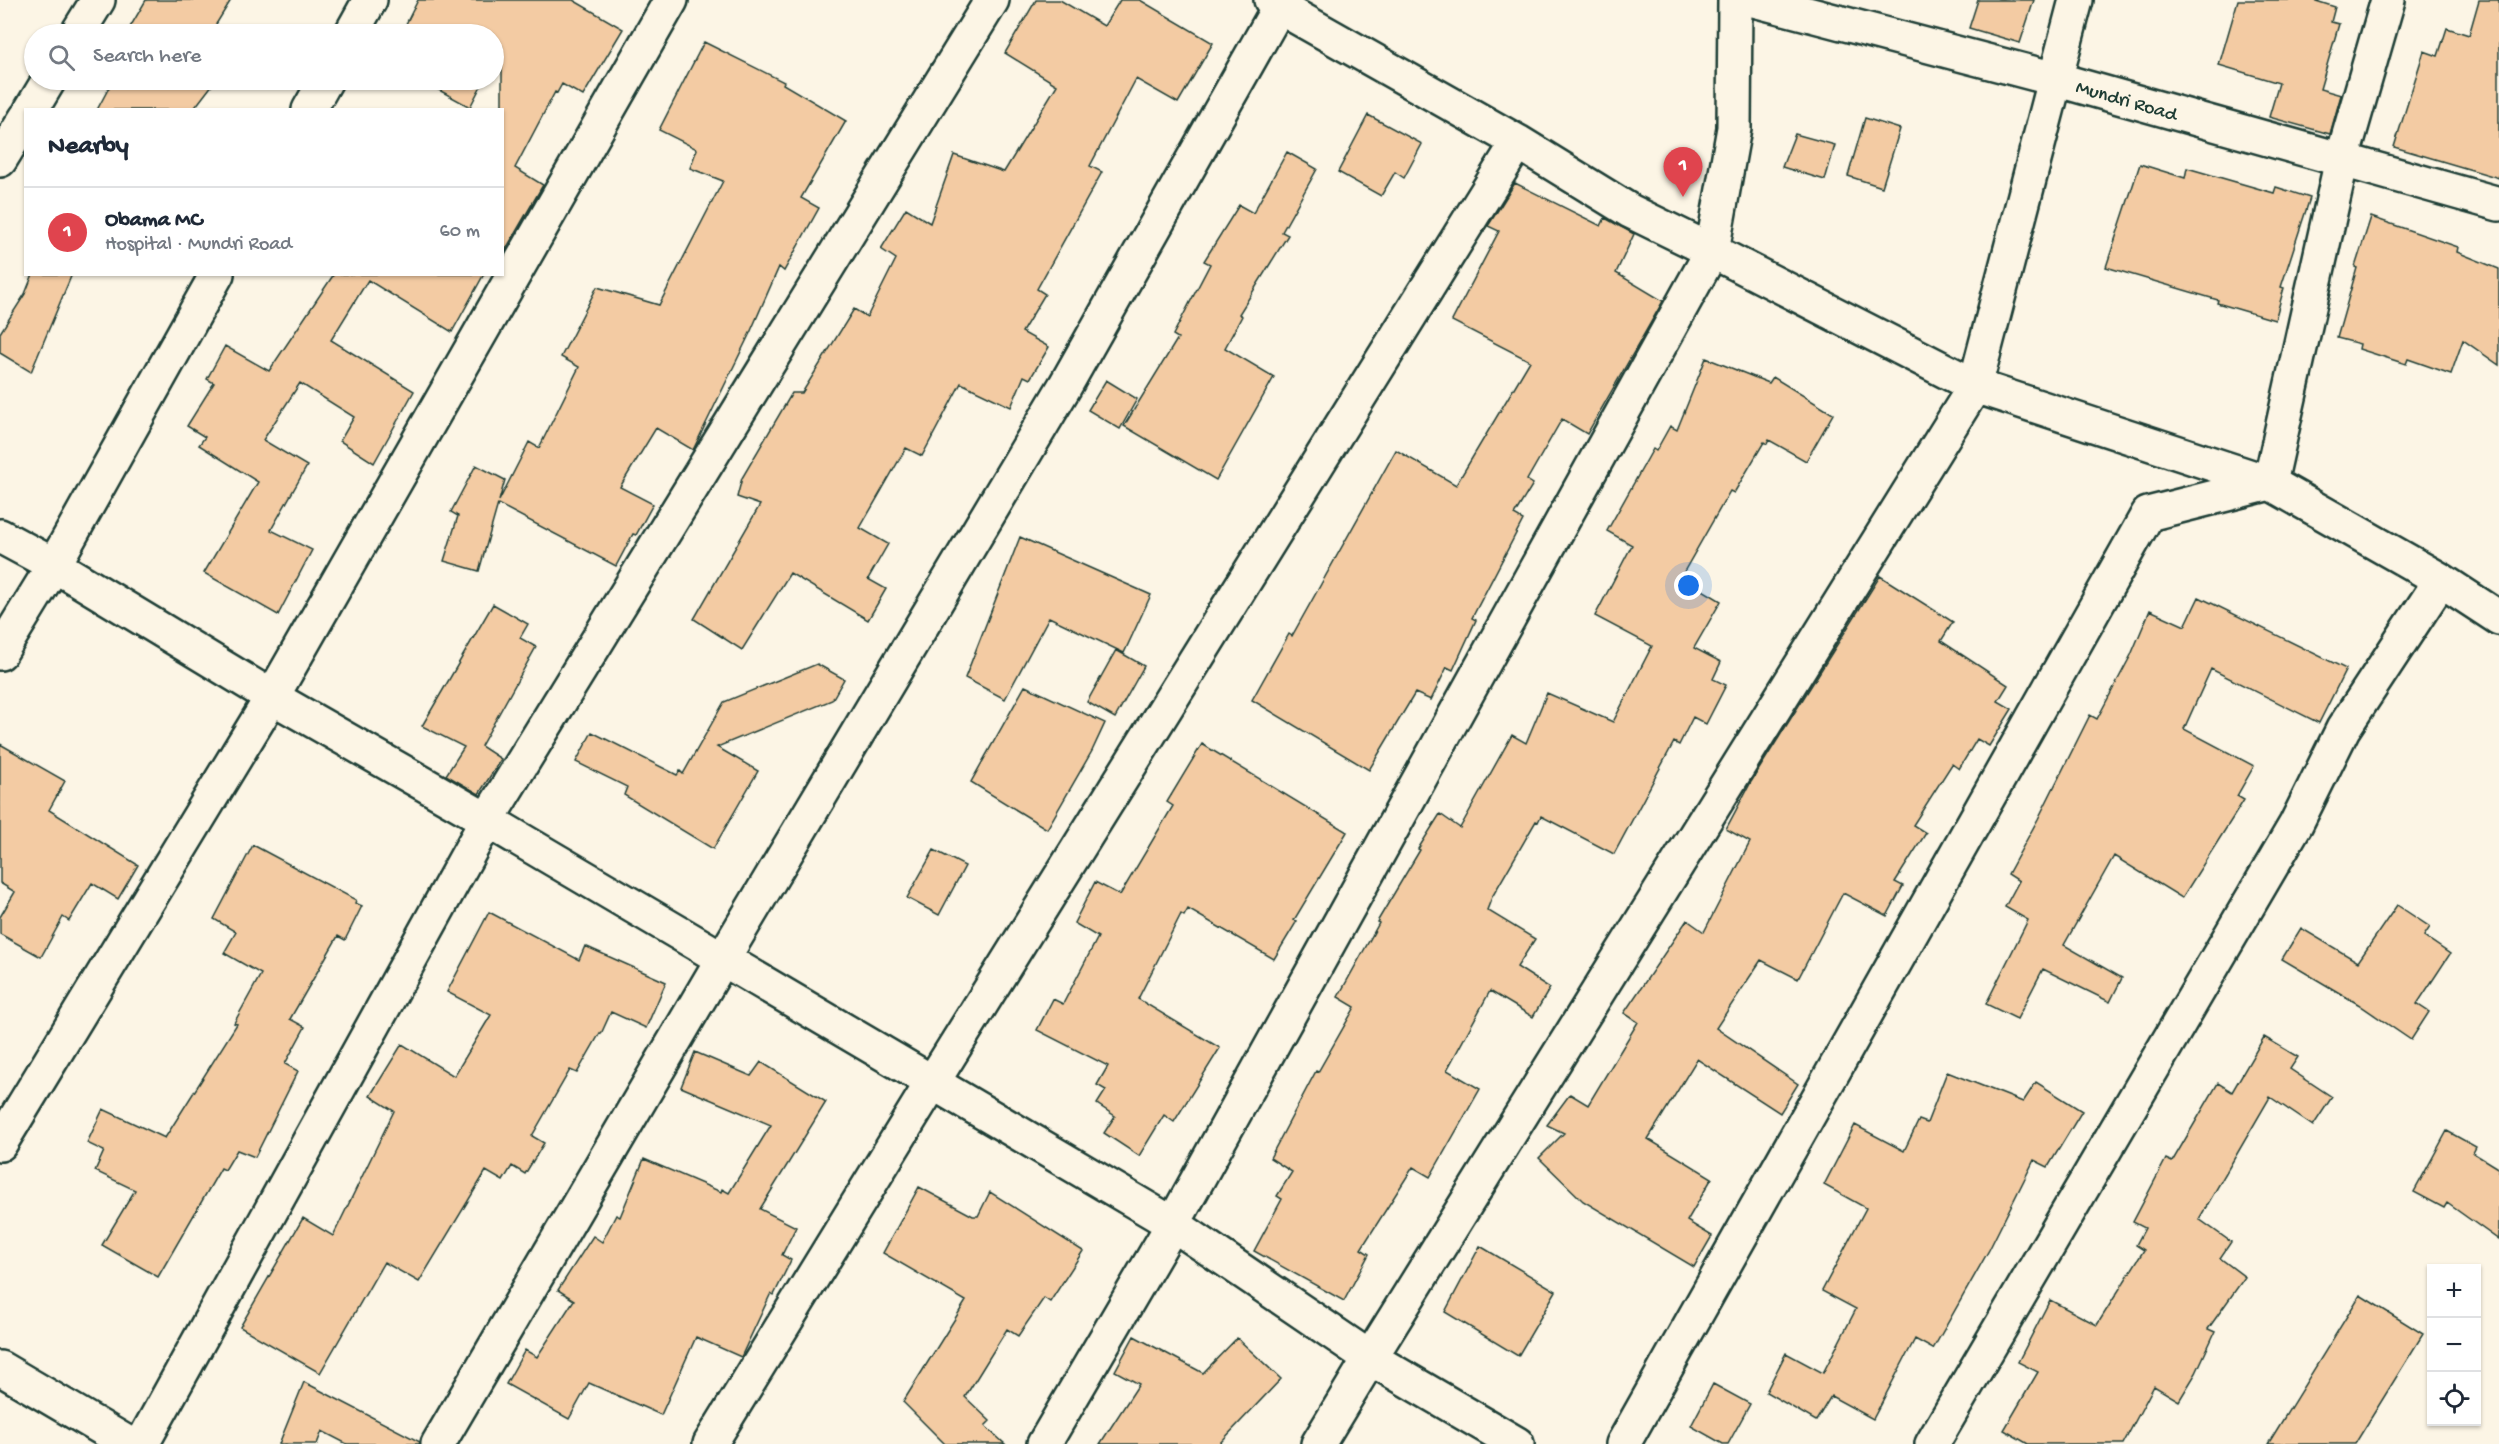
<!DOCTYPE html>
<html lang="en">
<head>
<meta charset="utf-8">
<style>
  :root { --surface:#fff; --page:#f6f6f7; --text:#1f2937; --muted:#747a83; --line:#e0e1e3; --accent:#1f6fb2 }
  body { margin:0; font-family:"Gochi Hand",sans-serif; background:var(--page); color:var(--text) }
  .controls { position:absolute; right:18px; bottom:18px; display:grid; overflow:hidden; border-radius:0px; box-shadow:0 2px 4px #0004 }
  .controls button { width:54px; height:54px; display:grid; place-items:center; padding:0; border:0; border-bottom:2px solid var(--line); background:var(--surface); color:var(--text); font:30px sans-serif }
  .you { position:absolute; left:1689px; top:586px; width:21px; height:21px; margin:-15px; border:4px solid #fff; border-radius:50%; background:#1a73e8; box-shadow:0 0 0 9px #1a73e833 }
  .badge { display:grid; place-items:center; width:39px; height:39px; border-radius:50%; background:var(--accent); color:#fff; font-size:20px; font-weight:700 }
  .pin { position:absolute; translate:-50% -50px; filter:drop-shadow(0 2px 3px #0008) }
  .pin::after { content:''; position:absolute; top:32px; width:21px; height:18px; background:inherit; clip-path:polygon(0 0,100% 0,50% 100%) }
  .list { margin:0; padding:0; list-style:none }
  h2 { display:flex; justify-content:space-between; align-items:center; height:78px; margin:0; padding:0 24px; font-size:26px }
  h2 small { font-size:20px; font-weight:400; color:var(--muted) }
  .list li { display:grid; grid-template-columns:39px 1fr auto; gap:18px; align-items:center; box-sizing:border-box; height:90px; padding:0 24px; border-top:2px solid var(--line) }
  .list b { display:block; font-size:22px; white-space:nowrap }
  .list p { margin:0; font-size:20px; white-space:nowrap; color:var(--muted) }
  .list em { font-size:20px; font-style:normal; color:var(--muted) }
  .icon { flex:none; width:33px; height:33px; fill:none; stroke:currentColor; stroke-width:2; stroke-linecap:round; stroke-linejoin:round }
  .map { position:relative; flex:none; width:2499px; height:1444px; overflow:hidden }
  .search { position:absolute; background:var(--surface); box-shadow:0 2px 4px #0004; left:24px; top:24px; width:480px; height:66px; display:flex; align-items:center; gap:15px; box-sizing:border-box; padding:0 21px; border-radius:33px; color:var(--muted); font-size:22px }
  .panel { position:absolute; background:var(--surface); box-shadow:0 2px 4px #0004; left:24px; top:108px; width:480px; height:168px; border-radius:0px }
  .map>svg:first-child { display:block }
  .building { fill:#f3cba3; stroke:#1f3d34; stroke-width:1.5 }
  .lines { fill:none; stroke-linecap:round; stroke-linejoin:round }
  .minor-casing { stroke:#1f3d34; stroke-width:38 }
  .minor { stroke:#fcf5e5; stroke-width:33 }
  .labels { text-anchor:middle; stroke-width:4.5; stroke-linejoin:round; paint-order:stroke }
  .street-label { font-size:20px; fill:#1f3d34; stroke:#fcf5e5 }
</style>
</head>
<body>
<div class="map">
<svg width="2499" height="1444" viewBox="0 0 2499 1444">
  <rect width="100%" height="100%" fill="#fcf5e5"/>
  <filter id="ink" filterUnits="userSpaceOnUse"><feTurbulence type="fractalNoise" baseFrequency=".0167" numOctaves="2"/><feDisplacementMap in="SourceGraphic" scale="12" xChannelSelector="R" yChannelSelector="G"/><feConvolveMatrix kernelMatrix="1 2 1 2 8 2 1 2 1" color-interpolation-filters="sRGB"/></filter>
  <g filter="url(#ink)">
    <path class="building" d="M 146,0 L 231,0 L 210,34 L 126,34 Z
      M 418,0 L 573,0 L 623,29 L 583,96 L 562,84 L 557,93 L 555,92 L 515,168 L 543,185 L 502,256 L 502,46 L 494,63 L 494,34 L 401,34 Z
      M 1036,0 L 1060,0 L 1104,26 L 1120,0 L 1140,0 L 1213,43 L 1178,103 L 1136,79 L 1090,166 L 1102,172 L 1037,289 L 1045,294 L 1022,332 L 1049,347 L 1030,379 L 1024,376 L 1011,407 L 961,383 L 922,456 L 906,448 L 860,528 L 888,544 L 868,579 L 886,589 L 868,620 L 790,573 L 742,650 L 694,619 L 760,505 L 737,497 L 742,478 L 792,393 L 802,393 L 854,309 L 867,317 L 896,259 L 881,249 L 906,208 L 930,223 L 954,155 L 1004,172 L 1057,85 L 1005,53 Z
      M 1978,0 L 2034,0 L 2020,43 L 1969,28 Z
      M 2238,0 L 2313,0 L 2335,7 L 2331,22 L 2339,24 L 2320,89 L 2341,95 L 2330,134 L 2269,117 L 2279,83 L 2219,65 Z
      M 2479,0 L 2499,0 L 2499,178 L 2394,147 L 2424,51 L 2438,56 L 2447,28 L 2469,35 Z
      M 704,42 L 784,82 L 783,84 L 846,121 L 801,198 L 819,208 L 784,271 L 779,267 L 750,333 L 693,450 L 656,428 L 620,487 L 653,504 L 636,535 L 633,534 L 616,566 L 498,504 L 479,571 L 444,561 L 458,516 L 451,512 L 476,465 L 505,480 L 499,501 L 529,442 L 539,448 L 579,367 L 561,357 L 597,287 L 659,305 L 723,181 L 690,168 L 697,149 L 659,130 Z
      M 113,80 L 216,80 L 193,110 L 97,110 Z
      M 443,80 L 484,80 L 470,107 L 437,89 Z
      M 1368,115 L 1422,144 L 1404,178 L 1395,172 L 1381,196 L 1338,172 Z
      M 1865,118 L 1900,129 L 1882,187 L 1848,176 Z
      M 1795,134 L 1835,145 L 1825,180 L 1782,167 Z
      M 1287,152 L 1317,169 L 1282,232 L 1288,235 L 1239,314 L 1242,316 L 1225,348 L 1274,377 L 1216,480 L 1124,426 L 1178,338 L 1173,335 L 1210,264 L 1204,261 L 1239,205 L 1253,213 Z
      M 2140,164 L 2185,178 L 2187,168 L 2274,193 L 2276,187 L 2310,198 L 2281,287 L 2284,288 L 2275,320 L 2217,303 L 2218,300 L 2106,267 Z
      M 1515,183 L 1601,226 L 1605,218 L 1634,234 L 1616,273 L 1663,301 L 1587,434 L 1562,419 L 1527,480 L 1533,484 L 1514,515 L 1523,520 L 1472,618 L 1476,620 L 1453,670 L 1447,667 L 1431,700 L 1415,693 L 1369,770 L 1252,700 L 1289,634 L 1292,636 L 1396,450 L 1456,485 L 1530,361 L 1452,321 L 1499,231 L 1488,226 Z
      M 2371,217 L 2458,247 L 2457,252 L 2499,269 L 2499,365 L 2463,340 L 2451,374 L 2408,359 L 2406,364 L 2359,349 L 2360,344 L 2337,338 L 2357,268 L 2355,267 Z
      M 33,274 L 72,274 L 31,372 L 0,353 L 0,333 L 25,294 Z
      M 334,274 L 484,274 L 452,332 L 368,280 L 331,340 L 414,391 L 374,463 L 340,441 L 354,417 L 300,383 L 263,440 L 307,466 L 271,530 L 312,550 L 278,615 L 204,573 L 258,482 L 199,445 L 205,437 L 187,426 L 214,383 L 207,379 L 225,346 L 269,371 Z
      M 1706,358 L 1769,383 L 1773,377 L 1833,414 L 1806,461 L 1769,440 L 1767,444 L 1764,442 L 1734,493 L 1730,491 L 1681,577 L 1721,601 L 1694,648 L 1721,662 L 1713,679 L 1726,685 L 1706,724 L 1693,717 L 1679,745 L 1674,742 L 1614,854 L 1541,816 L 1538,822 L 1536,821 L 1492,897 L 1487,910 L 1535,939 L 1517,967 L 1550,988 L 1533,1017 L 1490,991 L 1447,1070 L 1480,1089 L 1430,1177 L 1413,1167 L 1361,1249 L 1369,1254 L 1344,1301 L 1254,1251 L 1282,1199 L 1277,1196 L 1292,1172 L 1270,1158 L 1316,1071 L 1318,1072 L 1355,1007 L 1338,997 L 1379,923 L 1377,922 L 1420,850 L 1418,849 L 1440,814 L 1460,828 L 1512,735 L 1526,743 L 1547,693 L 1613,722 L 1652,646 L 1595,616 L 1632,545 L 1607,531 L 1653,449 L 1656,451 L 1670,426 L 1677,430 Z
      M 1106,380 L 1137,399 L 1120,429 L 1088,410 Z
      M 1020,537 L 1151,595 L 1124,653 L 1049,617 L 1005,699 L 965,678 Z
      M 1880,576 L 1953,622 L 1941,641 L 2008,685 L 1998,701 L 2012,709 L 1989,746 L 1977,739 L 1959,769 L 1952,764 L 1913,825 L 1926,833 L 1895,882 L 1903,886 L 1887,916 L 1843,893 L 1798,979 L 1761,960 L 1716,1028 L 1798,1084 L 1780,1113 L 1697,1059 L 1648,1139 L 1712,1178 L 1687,1221 L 1712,1236 L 1694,1267 L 1583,1201 L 1539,1158 L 1564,1133 L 1547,1125 L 1570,1094 L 1588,1105 L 1638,1022 L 1624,1013 L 1687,920 L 1704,932 L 1750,842 L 1726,829 L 1751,782 Z
      M 2199,597 L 2346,669 L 2319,723 L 2211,669 L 2184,729 L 2254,766 L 2237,796 L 2244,800 L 2182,898 L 2114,856 L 2064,945 L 2122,978 L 2110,1002 L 2043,969 L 2017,1019 L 1986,1004 L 2028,920 L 2005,907 L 2019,881 L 2008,874 L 2038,819 L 2090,715 L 2097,719 L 2131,655 L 2150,610 L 2185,626 Z
      M 493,604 L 528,624 L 520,638 L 536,647 L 481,746 L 501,759 L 479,794 L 446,775 L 464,747 L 422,726 Z
      M 1116,650 L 1144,666 L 1115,718 L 1087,702 Z
      M 817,664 L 844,679 L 832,700 L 717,747 L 758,771 L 713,849 L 624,795 L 627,787 L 576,762 L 592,732 L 677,775 L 680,771 L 683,774 L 724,702 Z
      M 1025,686 L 1105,723 L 1092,751 L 1047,829 L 971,782 Z
      M 0,744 L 65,781 L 49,810 L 138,865 L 118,899 L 92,883 L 69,921 L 63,917 L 41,957 L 0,934 L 0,917 L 15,892 L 0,883 Z
      M 1202,744 L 1347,832 L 1294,920 L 1297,921 L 1274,959 L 1188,909 L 1184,916 L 1181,914 L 1138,999 L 1220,1048 L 1174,1122 L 1164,1115 L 1139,1156 L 1104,1133 L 1115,1116 L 1097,1104 L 1106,1090 L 1097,1085 L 1108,1066 L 1037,1030 L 1053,999 L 1063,1004 L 1098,937 L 1074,923 L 1095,882 L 1120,895 L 1173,806 L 1167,802 Z
      M 253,845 L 356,900 L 355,903 L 362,906 L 345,940 L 338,936 L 290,1019 L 305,1027 L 285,1064 L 298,1071 L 255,1157 L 237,1150 L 225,1170 L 221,1168 L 158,1277 L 102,1245 L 135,1190 L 95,1171 L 104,1151 L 87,1143 L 103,1109 L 165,1138 L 237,1024 L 234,1023 L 261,974 L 224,953 L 236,932 L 214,919 Z
      M 934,850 L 965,866 L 939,915 L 907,898 Z
      M 2397,905 L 2430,927 L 2424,936 L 2450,954 L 2417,1004 L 2429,1012 L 2411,1040 L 2358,1004 L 2282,959 L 2301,928 L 2358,962 Z
      M 489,912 L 579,960 L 585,946 L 666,982 L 646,1028 L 611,1012 L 601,1034 L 600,1033 L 577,1073 L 570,1070 L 532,1136 L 544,1143 L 525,1174 L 512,1166 L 503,1181 L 486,1171 L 419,1282 L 384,1262 L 320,1373 L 240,1327 L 303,1218 L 333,1236 L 394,1111 L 370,1096 L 402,1044 L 454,1076 L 491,1015 L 447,992 Z
      M 2264,1037 L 2298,1057 L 2290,1069 L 2332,1097 L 2313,1126 L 2270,1097 L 2199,1219 L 2231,1242 L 2220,1258 L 2245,1277 L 2208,1329 L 2215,1332 L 2196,1373 L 2179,1401 L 2154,1386 L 2123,1444 L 2028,1444 L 2004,1430 L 2038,1372 L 2018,1362 L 2050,1300 L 2097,1325 L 2144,1250 L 2136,1245 L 2145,1228 L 2133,1222 L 2166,1159 L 2172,1162 L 2218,1083 L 2232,1092 Z
      M 695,1052 L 751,1076 L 761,1062 L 826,1102 L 760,1209 L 796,1227 L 782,1255 L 791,1260 L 774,1295 L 771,1293 L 741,1357 L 696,1337 L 661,1415 L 589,1383 L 569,1419 L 506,1384 L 525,1350 L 537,1357 L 574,1300 L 558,1290 L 593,1236 L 602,1242 L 616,1215 L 620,1217 L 644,1159 L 721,1192 L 722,1189 L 729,1193 L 771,1125 L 681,1087 Z
      M 1947,1072 L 2023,1102 L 2036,1082 L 2082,1111 L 2048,1167 L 2034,1160 L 1989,1250 L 1933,1349 L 1915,1339 L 1873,1419 L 1831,1396 L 1816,1421 L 1766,1392 L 1786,1353 L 1823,1373 L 1856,1309 L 1822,1291 L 1866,1208 L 1824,1185 L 1855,1125 L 1904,1151 L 1919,1120 L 1927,1123 Z
      M 2447,1131 L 2476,1147 L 2473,1153 L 2499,1169 L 2499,1240 L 2447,1203 L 2444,1208 L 2414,1192 Z
      M 919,1187 L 973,1216 L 978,1216 L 990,1192 L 1083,1251 L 1050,1302 L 1044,1298 L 1018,1336 L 1007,1329 L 965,1397 L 990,1421 L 985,1426 L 1005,1444 L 945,1444 L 903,1402 L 966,1301 L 883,1253 Z
      M 1480,1246 L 1556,1291 L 1518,1356 L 1445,1312 Z
      M 2360,1295 L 2423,1334 L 2355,1444 L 2268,1444 Z
      M 1134,1336 L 1203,1373 L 1237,1338 L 1281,1379 L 1219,1444 L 1100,1444 L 1139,1384 L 1115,1371 Z
      M 304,1382 L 420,1442 L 419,1444 L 347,1444 L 322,1431 L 317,1444 L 279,1444 Z
      M 1713,1384 L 1750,1404 L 1728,1444 L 1723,1444 L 1691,1426 Z"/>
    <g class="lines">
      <g class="minor-casing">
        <path id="minor" d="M 1271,0 L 1279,7 L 1518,142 L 1630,211 L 1712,251 L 1975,386 L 2270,483 L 2441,580 L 2499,618
          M 1754,0 L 2055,79 L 2499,204
          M 77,34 L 98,0
          M 351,34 L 370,0
          M 31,110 L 49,80
          M 309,110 L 326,80
          M 0,160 L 26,118
          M 0,536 L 54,565 L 272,697 L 487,820 L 1173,1224 L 1370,1358 L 1517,1444
          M 0,653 L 54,565 L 217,274
          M 0,1144 L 272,697 L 671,0
          M 0,1368 L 129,1444
          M 142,1444 L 487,820 L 992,0
          M 438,1444 L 722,960 L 1065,386 L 1279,7
          M 710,1444 L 932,1083 L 1518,142
          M 1044,1444 L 1173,1224 L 1712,251 L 1734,128 L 1735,0
          M 1318,1444 L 1370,1358 L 1975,386 L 2076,0
          M 1623,1444 L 2148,514 L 2270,483 L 2342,159 L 2388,0
          M 1932,1444 L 2296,824 L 2343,729 L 2441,580"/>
      </g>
      <use href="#minor" class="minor"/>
    </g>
  </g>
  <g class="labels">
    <g class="street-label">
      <text transform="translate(2127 99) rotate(16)" y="7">Mundri Road</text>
    </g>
  </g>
</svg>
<div class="controls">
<button>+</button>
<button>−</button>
<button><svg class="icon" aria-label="locate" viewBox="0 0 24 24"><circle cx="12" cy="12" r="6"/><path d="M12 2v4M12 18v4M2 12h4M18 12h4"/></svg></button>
</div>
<div class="you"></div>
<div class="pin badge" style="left:1683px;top:197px;background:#e0444e">1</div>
<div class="search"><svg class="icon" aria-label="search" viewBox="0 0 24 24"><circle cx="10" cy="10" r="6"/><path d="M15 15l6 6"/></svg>Search here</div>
<section class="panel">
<h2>Nearby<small></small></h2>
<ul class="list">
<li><span class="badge" style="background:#e0444e">1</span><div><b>Obama MC</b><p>Hospital · Mundri Road</p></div><em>60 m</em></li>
</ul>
</section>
</div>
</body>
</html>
